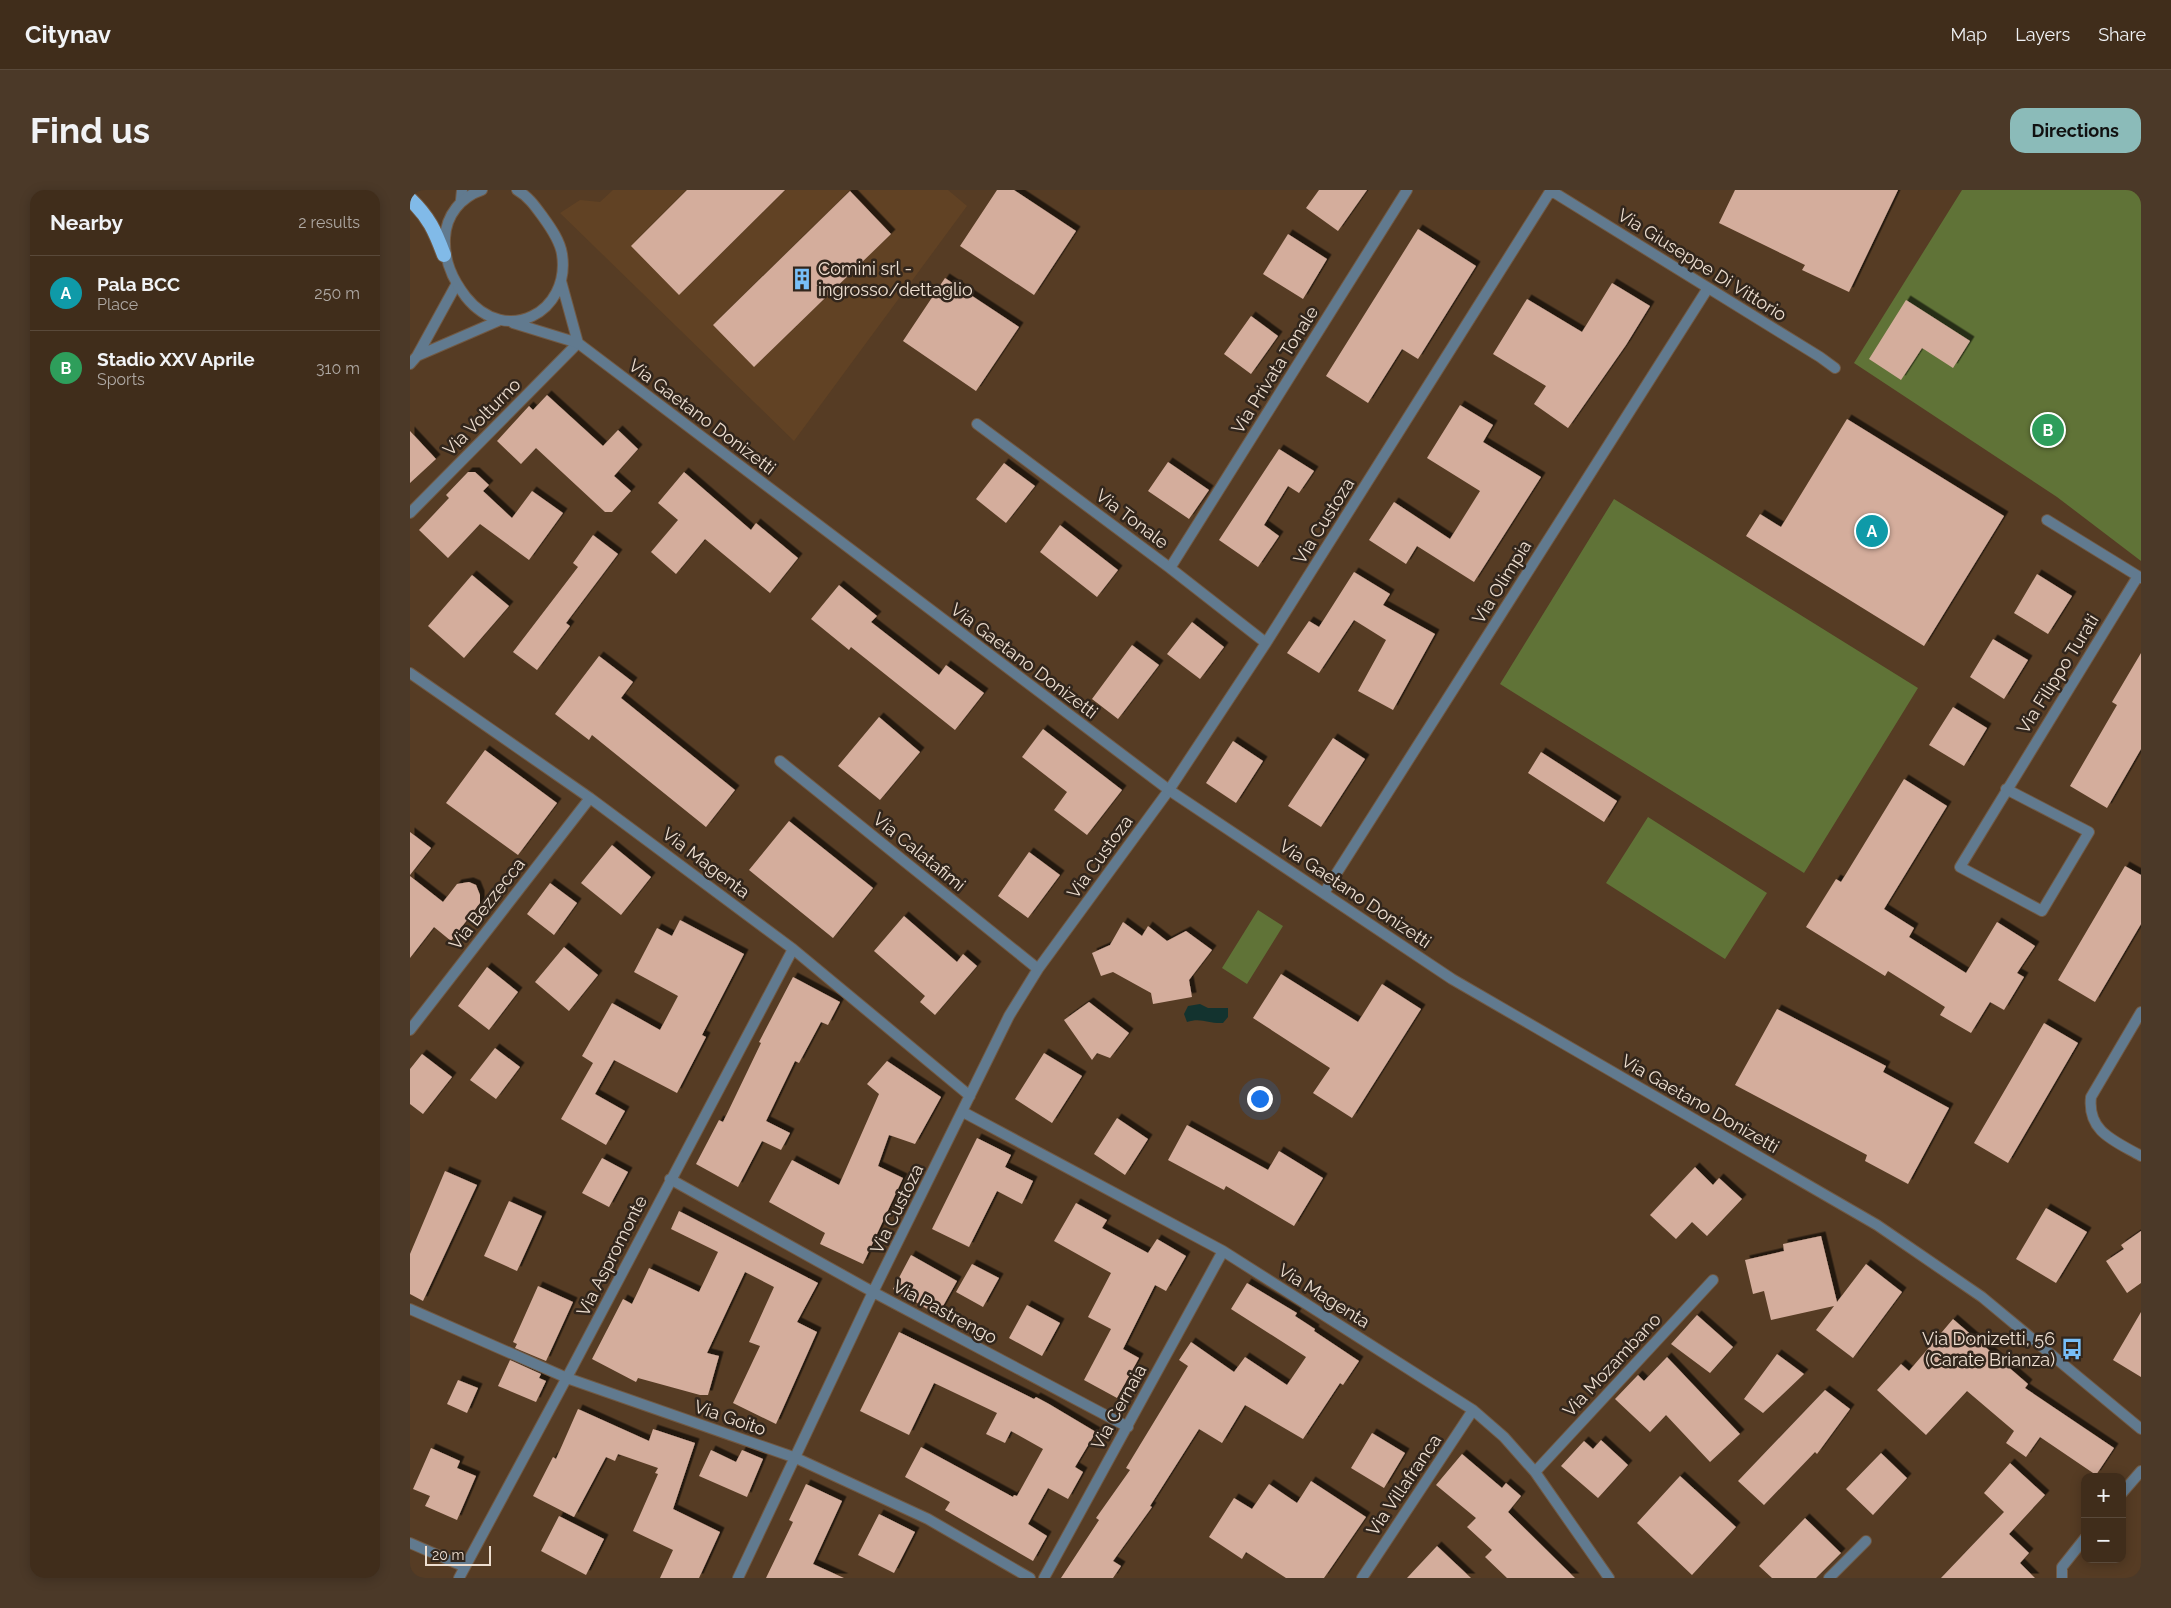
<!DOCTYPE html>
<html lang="en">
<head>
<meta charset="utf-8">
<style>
  :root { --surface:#402d1b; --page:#4b3928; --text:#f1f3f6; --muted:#aea8a3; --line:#59493a; --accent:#8bbbb9 }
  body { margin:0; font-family:Raleway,sans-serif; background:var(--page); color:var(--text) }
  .controls { position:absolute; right:15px; bottom:15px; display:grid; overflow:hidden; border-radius:10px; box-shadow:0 2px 12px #0003 }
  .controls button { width:45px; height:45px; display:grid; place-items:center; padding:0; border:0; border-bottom:1px solid var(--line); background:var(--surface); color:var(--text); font:25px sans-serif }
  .scale { position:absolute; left:15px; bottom:12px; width:66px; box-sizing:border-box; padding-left:5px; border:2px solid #edded0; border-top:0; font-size:14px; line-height:18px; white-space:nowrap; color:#edded0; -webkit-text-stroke:4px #32261c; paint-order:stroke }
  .you { position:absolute; left:849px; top:908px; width:18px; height:18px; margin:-12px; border:4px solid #fff; border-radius:50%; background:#1a73e8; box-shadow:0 0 0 8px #1a73e833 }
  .badge { display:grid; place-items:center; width:32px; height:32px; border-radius:50%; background:var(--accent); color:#fff; font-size:16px; font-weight:700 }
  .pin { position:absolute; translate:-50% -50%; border:2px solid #fff; box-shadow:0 1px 5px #0006 }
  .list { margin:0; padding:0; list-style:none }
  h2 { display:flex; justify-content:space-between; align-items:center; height:65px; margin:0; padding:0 20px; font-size:21px }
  h2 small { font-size:16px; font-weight:400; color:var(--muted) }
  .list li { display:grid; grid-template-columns:32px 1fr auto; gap:15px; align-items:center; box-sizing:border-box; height:75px; padding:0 20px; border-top:1px solid var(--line) }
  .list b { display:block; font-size:19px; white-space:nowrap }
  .list p { margin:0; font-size:16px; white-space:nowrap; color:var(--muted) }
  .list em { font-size:16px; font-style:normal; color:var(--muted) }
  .map { position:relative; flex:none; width:1731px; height:1388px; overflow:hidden; border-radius:15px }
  header { display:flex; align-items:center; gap:30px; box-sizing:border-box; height:70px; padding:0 25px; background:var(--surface); border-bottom:1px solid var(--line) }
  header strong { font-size:24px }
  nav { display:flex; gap:28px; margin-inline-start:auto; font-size:18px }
  .intro { display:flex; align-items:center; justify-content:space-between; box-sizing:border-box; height:120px; padding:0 30px }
  h1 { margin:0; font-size:35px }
  .button { padding:12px 22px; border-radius:15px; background:var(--accent); color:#111; font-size:18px; font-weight:700 }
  main { display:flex; gap:30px; padding:0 30px }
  aside { flex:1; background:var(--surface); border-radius:15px; box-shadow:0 2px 12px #0003 }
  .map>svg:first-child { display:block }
  .built { fill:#614224 }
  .green { fill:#607337 }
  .water { fill:#13332f }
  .building { fill:#d4ad9c; filter:url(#shadow) }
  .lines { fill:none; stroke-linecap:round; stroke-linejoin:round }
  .minor-casing { stroke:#715943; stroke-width:12 }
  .tertiary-casing { stroke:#715943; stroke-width:12 }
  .trunk-casing { stroke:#715943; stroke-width:16 }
  .minor { stroke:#617a8f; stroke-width:10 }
  .tertiary { stroke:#617a8f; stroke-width:10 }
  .trunk { stroke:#81bae8; stroke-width:14 }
  .labels { text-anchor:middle; stroke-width:5; stroke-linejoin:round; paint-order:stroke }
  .street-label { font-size:18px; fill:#edded0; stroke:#32261c }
  .poi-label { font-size:18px; fill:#edded0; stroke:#32261c; text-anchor:start }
</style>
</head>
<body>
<header>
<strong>Citynav</strong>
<nav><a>Map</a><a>Layers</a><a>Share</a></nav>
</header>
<div class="intro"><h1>Find us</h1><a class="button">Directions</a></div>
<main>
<aside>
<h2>Nearby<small>2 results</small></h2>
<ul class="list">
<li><span class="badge" style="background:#0f9aa8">A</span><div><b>Pala BCC</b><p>Place</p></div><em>250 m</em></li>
<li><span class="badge" style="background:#2e9e5b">B</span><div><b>Stadio XXV Aprile</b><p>Sports</p></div><em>310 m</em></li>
</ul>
</aside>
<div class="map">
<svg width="1731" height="1388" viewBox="0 0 1731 1388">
  <defs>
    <filter id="shadow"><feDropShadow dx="4.5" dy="-4.5" stdDeviation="0" flood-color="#0009"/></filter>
  </defs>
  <rect width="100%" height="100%" fill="#563c24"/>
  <path class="built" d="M 203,0 L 538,0 L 557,16 L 384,251 L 150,23 L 170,10 L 190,12 Z"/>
  <path class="green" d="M 1552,0 L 1731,0 L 1731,371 L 1647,307 L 1444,173 Z
    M 1204,309 L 1508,498 L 1394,683 L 1090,494 Z
    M 1238,627 L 1357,703 L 1315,769 L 1196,693 Z
    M 848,720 L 873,736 L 837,794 L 812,778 Z"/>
  <path class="water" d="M 790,814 L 798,818 L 818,818 L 818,827 L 813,833 C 799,834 791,827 777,832 L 774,824 L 778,816 Z"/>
  <path class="building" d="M 277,0 L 375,0 L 269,105 L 221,56 Z
    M 587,0 L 604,0 L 666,41 L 624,105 L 550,56 Z
    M 909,0 L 957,0 L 928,41 L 896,18 Z
    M 1325,0 L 1488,0 L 1439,102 L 1392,80 L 1395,75 L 1309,33 Z
    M 440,1 L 481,44 L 344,177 L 303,135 Z
    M 1008,39 L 1066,76 L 1008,169 L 992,159 L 958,213 L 916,186 Z
    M 878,44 L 917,69 L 893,109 L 853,84 Z
    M 535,88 L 609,137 L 566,201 L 493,151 Z
    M 1202,93 L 1240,116 L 1216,155 L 1158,238 L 1124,214 L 1136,196 L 1083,164 L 1117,109 L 1172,142 Z
    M 1496,110 L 1560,151 L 1543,178 L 1512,158 L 1491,190 L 1459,169 Z
    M 841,126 L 868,146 L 841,184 L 814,164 Z
    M 137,205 L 193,256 L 208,240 L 228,259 L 204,286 L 221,301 L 202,322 L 195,322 L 126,258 L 111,274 L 87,251 L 119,216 L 123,220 Z
    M 1050,215 L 1083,235 L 1073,252 L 1131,287 L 1064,392 L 1007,356 L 996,374 L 959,350 L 984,312 L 1040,349 L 1070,301 L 1017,268 Z
    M 1437,229 L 1594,326 L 1514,456 L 1336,346 L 1350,324 L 1371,337 Z
    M 0,241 L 26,269 L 0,293 Z
    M 869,259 L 904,281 L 889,303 L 878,296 L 854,335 L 869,346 L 848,377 L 809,350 Z
    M 758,272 L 799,300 L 779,329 L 738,301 Z
    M 594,273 L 625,296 L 596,333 L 566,309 Z
    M 58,282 L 65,282 L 79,295 L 73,301 L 102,328 L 122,301 L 153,323 L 119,370 L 70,334 L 38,368 L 9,340 L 39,308 L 36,305 Z
    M 274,282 L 341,340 L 346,333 L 388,368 L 360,403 L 295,349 L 266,384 L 241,362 L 268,330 L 248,313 Z
    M 650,335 L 708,380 L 687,407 L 630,362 Z
    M 183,345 L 208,364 L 156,433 L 160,436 L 127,480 L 103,462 L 168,377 L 163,373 Z
    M 944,382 L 980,404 L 973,415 L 1025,444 L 983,520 L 948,501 L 976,450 L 944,430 L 909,483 L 877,463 L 899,431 L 909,437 Z
    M 1627,384 L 1662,406 L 1638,444 L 1604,423 Z
    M 62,385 L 99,416 L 54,468 L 18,436 Z
    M 429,395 L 467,426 L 461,432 L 529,485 L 536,475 L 574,503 L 545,540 L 441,457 L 439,460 L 401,429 Z
    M 782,432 L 814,457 L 790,489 L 757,464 Z
    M 1583,449 L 1618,470 L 1594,509 L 1560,487 Z
    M 722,455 L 749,475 L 708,529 L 682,509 Z
    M 1731,463 L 1731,559 L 1697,618 L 1660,596 L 1707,515 L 1702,512 Z
    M 189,466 L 223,492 L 211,508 L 325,600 L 296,637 L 182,545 L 179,550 L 145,524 Z
    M 1543,517 L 1577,538 L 1554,576 L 1519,555 Z
    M 469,527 L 510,562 L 470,610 L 428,576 Z
    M 633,539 L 712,600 L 677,645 L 644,620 L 657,602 L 612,567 Z
    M 923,548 L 955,569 L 911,637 L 878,616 Z
    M 823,551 L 853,571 L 826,613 L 796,593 Z
    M 75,560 L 147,613 L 108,665 L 36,613 Z
    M 1131,562 L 1207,611 L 1194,632 L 1118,583 Z
    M 1494,589 L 1537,616 L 1474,719 L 1504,738 L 1499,747 L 1556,783 L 1587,732 L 1625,756 L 1607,783 L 1614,787 L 1594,820 L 1580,812 L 1561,843 L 1530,825 L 1535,817 L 1478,781 L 1475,786 L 1396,737 L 1426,689 L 1431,692 Z
    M 379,631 L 463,698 L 423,748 L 339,680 Z
    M 0,642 L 21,658 L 0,685 Z
    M 202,655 L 241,687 L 211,725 L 171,693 Z
    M 619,662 L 650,685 L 618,728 L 588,706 Z
    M 1715,676 L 1731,685 L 1731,734 L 1685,812 L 1648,790 Z
    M 0,686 L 33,712 L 47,694 L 59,692 L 66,695 L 70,705 L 70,713 L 41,751 L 24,737 L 0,768 Z
    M 140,693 L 167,713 L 144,745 L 117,724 Z
    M 494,726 L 547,772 L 553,764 L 567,776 L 525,825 L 510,812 L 515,806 L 464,761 Z
    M 270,730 L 334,764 L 292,845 L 296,847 L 267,903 L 204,870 L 185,904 L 215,921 L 196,955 L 151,929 L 183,873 L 172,866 L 202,813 L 250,840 L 268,806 L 224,782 L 247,738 L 262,746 Z
    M 713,732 L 732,746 L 738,736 L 757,751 L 776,741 L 802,760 L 779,790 L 782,807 L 743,814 L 741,803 L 703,782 L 691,786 L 682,763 L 700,755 Z
    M 154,757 L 188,785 L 159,821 L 125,792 Z
    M 77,777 L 108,802 L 79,840 L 48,816 Z
    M 871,784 L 948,832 L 972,794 L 1011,819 L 942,928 L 903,903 L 920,878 L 843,828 Z
    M 383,787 L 430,812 L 418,835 L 411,832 L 389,873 L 385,871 L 356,931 L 380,943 L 371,960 L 352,951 L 328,997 L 286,974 L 309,930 L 313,932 L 351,853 L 349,852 Z
    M 679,812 L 719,843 L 700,868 L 687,863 L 682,870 L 654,830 Z
    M 1367,819 L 1476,876 L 1473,882 L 1539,918 L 1498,994 L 1455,971 L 1457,965 L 1325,895 Z
    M 1634,833 L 1668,853 L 1598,973 L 1564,953 Z
    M 85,858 L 110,877 L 86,909 L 60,890 Z
    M 634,863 L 672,886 L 642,933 L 605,909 Z
    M 12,864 L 42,887 L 13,924 L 0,914 L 0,879 Z
    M 477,871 L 531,907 L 505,954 L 479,945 L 468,976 L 493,988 L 453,1074 L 410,1054 L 415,1043 L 359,1012 L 382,970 L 429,995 L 469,904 L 457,894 Z
    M 707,928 L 738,949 L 715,985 L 684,964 Z
    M 777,935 L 858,980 L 869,961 L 913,988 L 884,1036 L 816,996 L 814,1000 L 758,970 Z
    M 567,948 L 601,965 L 595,977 L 623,991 L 612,1014 L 587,1001 L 559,1057 L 522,1039 Z
    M 192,968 L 218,982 L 199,1017 L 172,1003 Z
    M 1285,977 L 1303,995 L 1309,988 L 1332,1009 L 1297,1046 L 1282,1032 L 1266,1049 L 1240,1025 Z
    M 35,981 L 67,995 L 13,1111 L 0,1104 L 0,1064 Z
    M 99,1011 L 132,1026 L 107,1081 L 74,1066 Z
    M 666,1013 L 697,1030 L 692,1038 L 738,1063 L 747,1049 L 776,1066 L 756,1101 L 745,1095 L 713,1159 L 729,1168 L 707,1208 L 674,1190 L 701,1139 L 678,1127 L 701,1083 L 644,1051 Z
    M 1636,1018 L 1677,1042 L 1646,1093 L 1606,1069 Z
    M 269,1021 L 408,1093 L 387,1132 L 407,1142 L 366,1234 L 323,1213 L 350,1156 L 339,1152 L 364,1097 L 335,1082 L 297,1163 L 309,1166 L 298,1205 L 290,1205 L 228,1188 L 226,1192 L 182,1169 L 213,1109 L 222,1114 L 239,1078 L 289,1102 L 308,1062 L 261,1039 Z
    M 1731,1041 L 1731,1093 L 1717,1103 L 1696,1071 L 1714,1059 L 1711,1055 Z
    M 1411,1046 L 1427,1112 L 1456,1074 L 1492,1102 L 1443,1168 L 1406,1140 L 1424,1116 L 1361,1130 L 1354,1101 L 1343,1104 L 1335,1070 L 1374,1061 L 1373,1054 Z
    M 501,1065 L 547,1091 L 528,1125 L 483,1099 Z
    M 562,1074 L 589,1088 L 573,1117 L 546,1102 Z
    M 837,1093 L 887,1123 L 885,1126 L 905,1139 L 904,1141 L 949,1171 L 933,1195 L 930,1193 L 893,1249 L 835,1215 L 812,1253 L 789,1239 L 740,1316 L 742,1317 L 703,1371 L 711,1376 L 703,1388 L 651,1388 L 689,1330 L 686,1328 L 720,1280 L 716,1278 L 778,1176 L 769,1170 L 781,1152 L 824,1182 L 835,1167 L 877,1195 L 896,1167 L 821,1119 Z
    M 128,1096 L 163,1112 L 136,1171 L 105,1158 L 107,1154 L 103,1152 Z
    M 617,1115 L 650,1133 L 632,1166 L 599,1148 Z
    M 1731,1122 L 1731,1187 L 1703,1170 Z
    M 1287,1125 L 1323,1157 L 1300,1183 L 1261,1154 Z
    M 1543,1129 L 1618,1194 L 1615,1198 L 1704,1258 L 1686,1285 L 1630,1247 L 1616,1267 L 1596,1253 L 1604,1241 L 1557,1201 L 1516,1245 L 1467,1200 L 1491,1174 L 1499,1181 Z
    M 489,1142 L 624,1209 L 626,1207 L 639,1214 L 686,1242 L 665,1277 L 673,1282 L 658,1309 L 638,1298 L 618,1334 L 637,1346 L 623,1371 L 535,1320 L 540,1312 L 495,1287 L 511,1257 L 603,1307 L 604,1305 L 607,1306 L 633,1259 L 601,1241 L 595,1253 L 576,1244 L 587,1223 L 524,1193 L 499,1245 L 450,1221 Z
    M 1367,1164 L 1394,1184 L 1353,1223 L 1334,1209 Z
    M 1257,1167 L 1330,1244 L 1300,1272 L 1256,1225 L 1240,1242 L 1205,1209 L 1228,1185 L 1234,1191 Z
    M 100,1170 L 131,1184 L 129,1188 L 136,1191 L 126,1212 L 88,1196 Z
    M 48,1190 L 68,1198 L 57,1223 L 37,1214 Z
    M 1415,1200 L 1440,1219 L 1407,1264 L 1405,1262 L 1354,1315 L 1328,1291 Z
    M 168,1219 L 239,1251 L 243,1239 L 285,1253 L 263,1319 L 310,1342 L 289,1388 L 250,1388 L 263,1360 L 223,1341 L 248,1284 L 245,1283 L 248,1278 L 208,1264 L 205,1271 L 196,1267 L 164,1327 L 123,1306 L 143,1267 L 146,1269 Z
    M 962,1243 L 995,1263 L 974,1298 L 941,1278 Z
    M 1191,1250 L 1218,1275 L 1188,1308 L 1151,1276 L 1174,1251 L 1183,1259 Z
    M 21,1258 L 50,1271 L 47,1278 L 66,1286 L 47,1330 L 15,1316 L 20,1306 L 3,1299 Z
    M 301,1260 L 326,1272 L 332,1260 L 353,1269 L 337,1307 L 289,1286 Z
    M 1471,1263 L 1497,1288 L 1463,1325 L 1436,1299 Z
    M 1052,1264 L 1092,1298 L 1096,1293 L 1111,1306 L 1098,1322 L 1165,1388 L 1097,1388 L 1075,1367 L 1082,1360 L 1057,1337 L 1066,1328 L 1026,1295 Z
    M 1600,1273 L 1635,1305 L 1599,1344 L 1619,1363 L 1610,1373 L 1625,1388 L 1531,1388 L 1594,1322 L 1574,1303 Z
    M 1270,1286 L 1326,1337 L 1282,1385 L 1227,1333 Z
    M 901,1291 L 956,1327 L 914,1388 L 876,1388 L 836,1362 L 832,1369 L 799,1347 L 824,1308 L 842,1319 L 859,1294 L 887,1313 Z
    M 396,1294 L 432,1311 L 403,1374 L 434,1388 L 356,1388 L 383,1332 L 379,1330 Z
    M 469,1324 L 505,1342 L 484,1383 L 448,1365 Z
    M 149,1326 L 194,1349 L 176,1385 L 131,1361 Z
    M 1395,1328 L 1431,1363 L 1406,1388 L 1362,1388 L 1349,1376 Z
    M 1027,1356 L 1061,1388 L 997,1388 Z"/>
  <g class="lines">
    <g class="minor-casing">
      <path id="minor" d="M 1140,0 L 1410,167 L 1425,178
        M 51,10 L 52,0
        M 7,166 L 88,131
        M 0,174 L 7,166 L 46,95
        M 567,234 L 760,378 L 856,453
        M 0,323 L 168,153
        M 1637,330 L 1731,388
        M 760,378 L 997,0
        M 0,483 L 180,608 L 383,759 L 560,906
        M 370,571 L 628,779
        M 1596,599 L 1679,642 L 1632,721 L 1550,677 L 1728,386
        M 914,703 L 1298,98
        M 1731,822 L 1681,907 C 1677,942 1705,951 1731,966
        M 0,840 L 180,608
        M 553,922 L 813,1061 L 1063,1220 L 1094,1247 L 1125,1282 L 1199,1388
        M 260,989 L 463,1102 L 718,1237
        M 0,1119 L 157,1188 L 386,1268 L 518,1329 L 620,1388
        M 1125,1282 L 1303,1090
        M 1712,1303 L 1731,1281
        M 0,1353 L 55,1377
        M 49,1388 L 162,1178 L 383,759
        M 328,1388 L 463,1102 L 599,826 L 628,779 L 759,600 L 856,453 L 1141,0
        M 634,1388 L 813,1061
        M 952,1388 L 1063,1220
        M 1419,1388 L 1456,1351
        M 1652,1388 L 1652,1377 L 1675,1348"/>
    </g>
    <g class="tertiary-casing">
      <path id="tertiary" d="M 72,0 C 51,7 36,25 35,48 C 34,71 42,89 56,107 C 96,157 161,122 152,64 C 150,51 141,38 133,27 C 125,16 119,7 107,0
        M 151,91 L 168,153
        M 103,133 L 168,153 L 759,600 L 1042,789 L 1467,1035 L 1572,1107 L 1731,1239"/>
    </g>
    <g class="trunk-casing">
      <path id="trunk" d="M 0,9 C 19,27 25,41 34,65"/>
    </g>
    <use href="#minor" class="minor"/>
    <use href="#tertiary" class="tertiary"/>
    <use href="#trunk" class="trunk"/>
  </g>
  <defs>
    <g id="building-bare" transform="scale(1.725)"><path d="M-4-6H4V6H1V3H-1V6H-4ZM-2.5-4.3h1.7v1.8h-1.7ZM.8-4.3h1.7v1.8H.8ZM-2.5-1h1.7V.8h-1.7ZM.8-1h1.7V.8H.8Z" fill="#78bff8" stroke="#32261c" stroke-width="2.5" paint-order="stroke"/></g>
    <g id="bus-bare" transform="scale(1.725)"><path d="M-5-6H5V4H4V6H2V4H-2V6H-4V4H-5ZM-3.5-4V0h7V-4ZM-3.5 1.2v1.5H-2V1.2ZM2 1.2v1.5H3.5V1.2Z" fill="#78bff8" stroke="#32261c" stroke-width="2.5" paint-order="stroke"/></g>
  </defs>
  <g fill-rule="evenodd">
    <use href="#building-bare" x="392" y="89"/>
    <use href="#bus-bare" x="1662" y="1159"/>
  </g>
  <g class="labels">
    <g class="street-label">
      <text transform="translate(1292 75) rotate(32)" y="6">Via Giuseppe Di Vittorio</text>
      <text transform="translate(865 180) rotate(-58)" y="6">Via Privata Tonale</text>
      <text transform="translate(72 227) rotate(-45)" y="6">Via Volturno</text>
      <text transform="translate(292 227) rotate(37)" y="6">Via Gaetano Donizetti</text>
      <text transform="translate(722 329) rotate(37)" y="6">Via Tonale</text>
      <text transform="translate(914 331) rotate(-58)" y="6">Via Custoza</text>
      <text transform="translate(1092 392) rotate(-58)" y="6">Via Olimpia</text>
      <text transform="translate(614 471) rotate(37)" y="6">Via Gaetano Donizetti</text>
      <text transform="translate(1648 484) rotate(-58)" y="6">Via Filippo Turati</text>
      <text transform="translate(509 662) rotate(39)" y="6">Via Calatafimi</text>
      <text transform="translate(690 667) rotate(-54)" y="6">Via Custoza</text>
      <text transform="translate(296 673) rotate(37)" y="6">Via Magenta</text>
      <text transform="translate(945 704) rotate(34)" y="6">Via Gaetano Donizetti</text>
      <text transform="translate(77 714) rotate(-52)" y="6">Via Bezzecca</text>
      <text transform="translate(1290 914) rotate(30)" y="6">Via Gaetano Donizetti</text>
      <text transform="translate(487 1019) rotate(-64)" y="6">Via Custoza</text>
      <text transform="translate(202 1066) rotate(-63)" y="6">Via Aspromonte</text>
      <text transform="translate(914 1106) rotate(32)" y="6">Via Magenta</text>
      <text transform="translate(535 1122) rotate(28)" y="6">Via Pastrengo</text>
      <text transform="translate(1202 1175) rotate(-47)" y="6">Via Mozambano</text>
      <text transform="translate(709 1217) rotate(-61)" y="6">Via Cernaia</text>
      <text transform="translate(320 1228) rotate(19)" y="6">Via Goito</text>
      <text transform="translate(994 1295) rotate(-56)" y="6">Via Villafranca</text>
    </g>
    <g class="poi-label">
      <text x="408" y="85">Comini srl -<tspan x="408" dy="21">ingrosso/dettaglio</tspan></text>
      <text x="1645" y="1155" text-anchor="end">Via Donizetti, 56<tspan x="1645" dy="21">(Carate Brianza)</tspan></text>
    </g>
  </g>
</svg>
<div class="controls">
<button>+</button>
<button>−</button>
</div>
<div class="scale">20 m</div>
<div class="you"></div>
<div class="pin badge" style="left:1462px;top:341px;background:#0f9aa8">A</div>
<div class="pin badge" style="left:1638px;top:240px;background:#2e9e5b">B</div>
</div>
</main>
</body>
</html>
